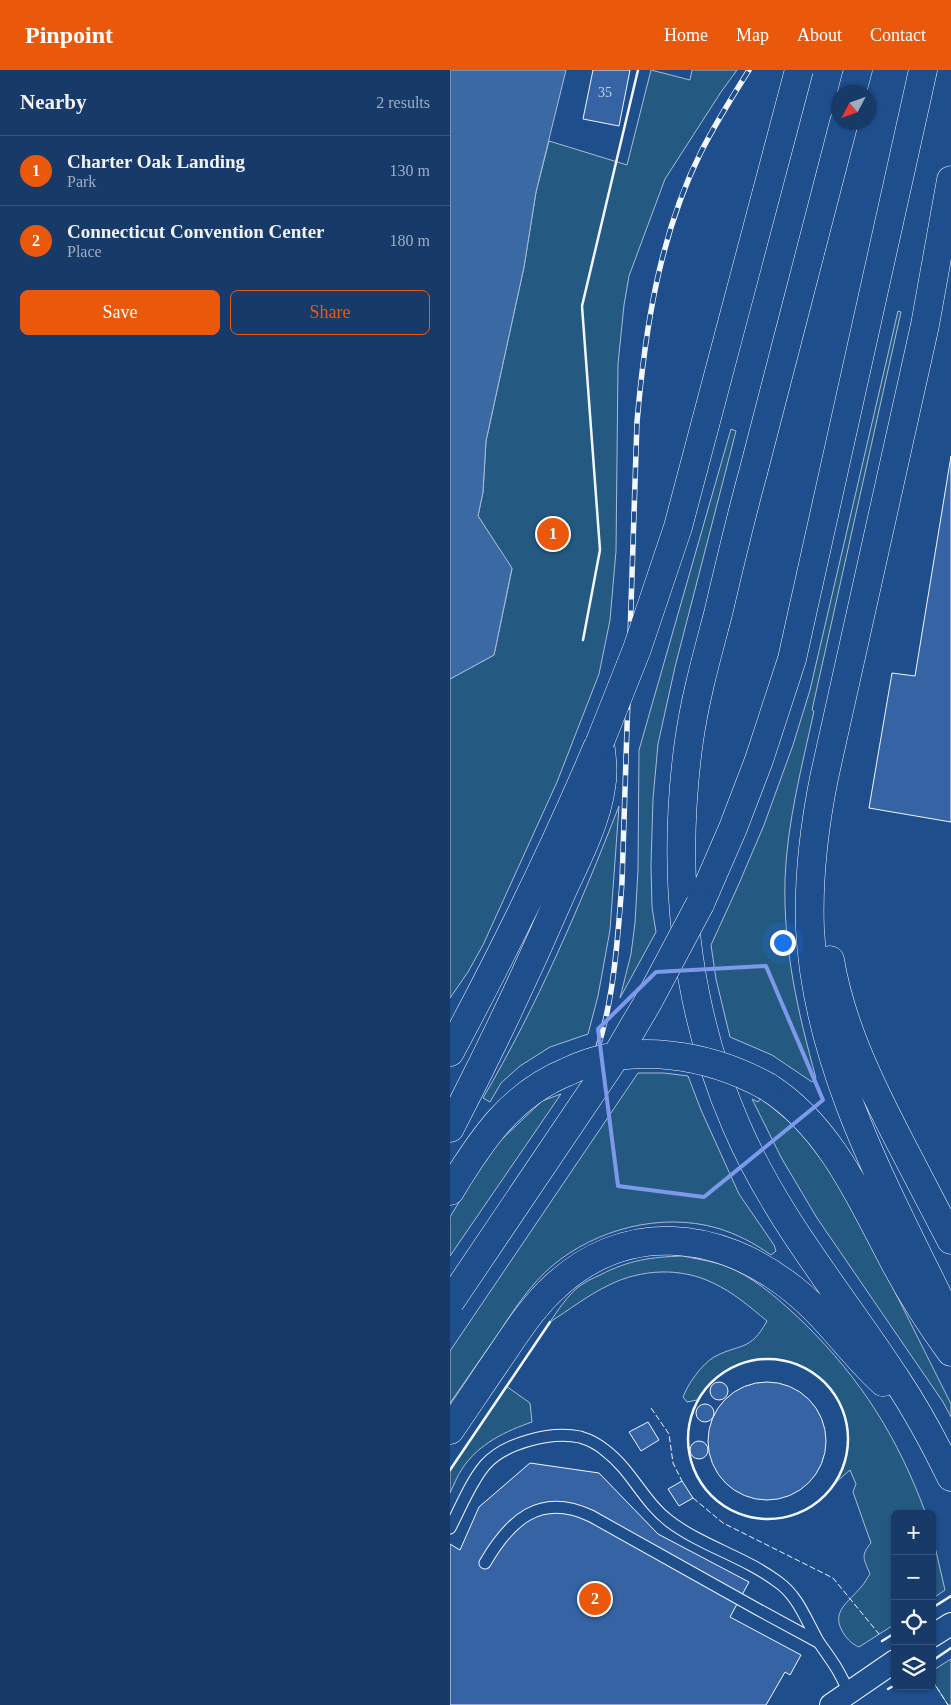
<!DOCTYPE html>
<html lang="en">
<head>
<meta charset="utf-8">
<style>
  :root { --surface:#173a69; --page:#20416f; --text:#f1f3f6; --muted:#9eadc0; --line:#36547d; --accent:#ea580c }
  body { margin:0; font-family:"Times New Roman",serif; background:var(--page); color:var(--text) }
  .controls { position:absolute; right:15px; bottom:15px; display:grid; overflow:hidden; border-radius:8px; box-shadow:0 1px 4px #0004 }
  .controls button { width:45px; height:45px; display:grid; place-items:center; padding:0; border:0; border-bottom:1px solid var(--line); background:var(--surface); color:var(--text); font:25px sans-serif }
  .compass { position:absolute; left:381px; top:15px; width:45px; height:45px; border-radius:50%; background:var(--surface); box-shadow:0 1px 4px #0004; rotate:229deg }
  .you { position:absolute; left:332px; top:872px; width:18px; height:18px; margin:-12px; border:4px solid #fff; border-radius:50%; background:#1a73e8; box-shadow:0 0 0 8px #1a73e833 }
  .badge { display:grid; place-items:center; width:32px; height:32px; border-radius:50%; background:var(--accent); color:#fff; font-size:16px; font-weight:700 }
  .pin { position:absolute; translate:-50% -50%; border:2px solid #fff; box-shadow:0 1px 5px #0006 }
  .list { margin:0; padding:0; list-style:none }
  h2 { display:flex; justify-content:space-between; align-items:center; height:65px; margin:0; padding:0 20px; font-size:21px }
  h2 small { font-size:16px; font-weight:400; color:var(--muted) }
  .list li { display:grid; grid-template-columns:32px 1fr auto; gap:15px; align-items:center; box-sizing:border-box; height:70px; padding:0 20px; border-top:1px solid var(--line) }
  .list b { display:block; font-size:19px; white-space:nowrap }
  .list p { margin:0; font-size:16px; white-space:nowrap; color:var(--muted) }
  .list em { font-size:16px; font-style:normal; color:var(--muted) }
  .actions { display:flex; gap:10px; padding:15px 20px }
  .actions a { flex:1; padding:11px 0; border:1px solid var(--accent); border-radius:8px; text-align:center; font-size:18px; color:var(--accent) }
  .actions .main { background:var(--accent); color:#fff }
  .icon { flex:none; width:28px; height:28px; fill:none; stroke:currentColor; stroke-width:2; stroke-linecap:round; stroke-linejoin:round }
  .map { position:relative; flex:none; width:501px; height:1635px; overflow:hidden }
  header { display:flex; align-items:center; gap:30px; box-sizing:border-box; height:70px; padding:0 25px; background:var(--accent); color:#fff }
  header strong { font-size:24px }
  nav { display:flex; gap:28px; margin-inline-start:auto; font-size:18px }
  main { display:flex }
  aside { flex:1; background:var(--surface) }
  .map>svg:first-child { display:block }
  .green { fill:#245a82; stroke:#a8bbd7 }
  .water { fill:#3b69a3; stroke:#a8bbd7 }
  .building { fill:#3563a3; stroke:#f2f6ff }
  .lines { fill:none; stroke-linecap:round; stroke-linejoin:round }
  .service-casing { stroke:#f2f6ff; stroke-width:13 }
  .minor-casing { stroke:#f2f6ff; stroke-width:24 }
  .motorway-casing { stroke:#f2f6ff; stroke-width:29 }
  .service { stroke:#1f4e8c; stroke-width:11 }
  .minor { stroke:#1f4e8c; stroke-width:22 }
  .motorway { stroke:#1f4e8c; stroke-width:28 }
  .rail-casing { stroke:#f2f6ff; stroke-width:5.5 }
  .rail { stroke:#1f4e8c; stroke-width:4; stroke-dasharray:11; stroke-linecap:butt }
  .motorway-bridge-casing { stroke:#f2f6ff; stroke-width:29; stroke-linecap:butt }
  .motorway-bridge { stroke:#1f4e8c; stroke-width:28 }
  .fence { stroke:#f2f6ff; stroke-width:1; stroke-dasharray:6 2.5; stroke-linecap:butt }
  .wall { stroke:#f2f6ff; stroke-width:2.5 }
  .marked { fill:none; stroke:#7d9aea; stroke-width:4; stroke-linejoin:round }
  .labels { text-anchor:middle; stroke-width:4; stroke-linejoin:round; paint-order:stroke }
  .number-label { font-size:14px; fill:#c3d1e8 }
</style>
</head>
<body>
<header>
<strong>Pinpoint</strong>
<nav><a>Home</a><a>Map</a><a>About</a><a>Contact</a></nav>
</header>
<main>
<aside>
<h2>Nearby<small>2 results</small></h2>
<ul class="list">
<li><span class="badge">1</span><div><b>Charter Oak Landing</b><p>Park</p></div><em>130 m</em></li>
<li><span class="badge">2</span><div><b>Connecticut Convention Center</b><p>Place</p></div><em>180 m</em></li>
</ul>
<div class="actions"><a class="main">Save</a><a>Share</a></div>
</aside>
<div class="map">
<svg width="501" height="1635" viewBox="0 0 501 1635">
  <rect width="100%" height="100%" fill="#1f4e8c"/>
  <path class="green" d="M 201,0 L 240,10 L 242,0 L 287,0 L 271,22 L 215,109 L 179,206 L 174,235 L 168,294 L 166,481 L 160,550 L 149,604 L 107,712 L 33,875 L 18,902 L 0,928 L 0,609 L 44,585 L 62,499 L 28,446 L 33,422 L 36,371 L 74,197 L 86,122 L 99,71 L 177,95 Z
    M 448,241 L 451,242 L 362,640 L 364,641 C 352,696 337,753 335,809 C 333,878 348,943 366,1008 L 362,1012 L 322,985 L 280,967 L 266,909 L 261,875 L 288,816 L 314,755 L 343,675 L 360,620 Z
    M 281,359 L 286,361 L 225,597 L 208,674 L 203,729 L 201,795 L 202,837 L 206,862 L 170,928 L 181,884 L 185,853 L 188,800 L 189,680 Z
    M 169,736 L 160,860 L 148,926 L 138,964 L 100,977 L 70,996 L 51,1013 L 40,1032 L 33,1028 C 87,936 130,836 169,736 Z
    M 188,1003 L 214,1003 L 238,1006 L 251,1040 L 289,1124 L 324,1175 L 326,1181 L 321,1185 C 304,1173 287,1164 267,1158 C 211,1142 146,1159 102,1196 C 81,1214 65,1238 50,1261 C 33,1285 17,1309 0,1333 L 0,1281 Z
    M 111,1024 L 0,1186 L 0,1147 L 20,1114 L 48,1073 L 92,1031 Z
    M 311,1028 L 354,1064 L 372,1089 L 391,1120 L 442,1216 L 501,1334 L 501,1347 L 493,1332 L 367,1148 L 332,1089 L 302,1029 L 308,1032 Z
    M 233,1186 C 251,1190 269,1192 285,1200 C 311,1213 333,1233 354,1253 C 412,1310 448,1368 476,1444 L 445,1444 L 445,1554 L 409,1577 C 402,1574 398,1570 394,1564 C 379,1542 399,1532 411,1517 C 415,1513 417,1508 420,1504 C 414,1489 410,1486 421,1473 L 403,1422 L 406,1414 L 400,1400 L 384,1414 C 440,1325 313,1234 247,1330 L 237,1332 L 233,1327 C 238,1314 251,1295 264,1287 C 290,1273 300,1282 317,1251 C 300,1237 283,1222 263,1213 C 231,1197 191,1199 159,1215 C 138,1225 119,1240 100,1252 C 108,1240 116,1228 127,1218 C 133,1213 143,1208 150,1205 C 179,1190 201,1187 233,1186 Z
    M 56,1316 L 80,1333 L 82,1352 C 56,1361 28,1374 12,1399 C 7,1406 4,1415 0,1423 L 0,1400 Z
    M 482,1464 L 495,1520 L 482,1529 Z
    M 501,1589 L 501,1635 L 498,1635 L 482,1610 L 482,1601 Z"/>
  <path class="water" d="M 0,0 L 116,0 L 86,122 L 74,197 L 36,371 L 33,422 L 28,446 L 62,498 L 44,585 L 0,609 Z"/>
  <path class="building" d="M 143,0 L 180,0 L 169,56 L 133,49 Z
    M 501,386 L 501,752 L 419,738 L 442,603 L 465,606 Z
    M258 1371a59 59 0 1 1 118 0a59 59 0 1 1-118 0Z
    M260 1321a9 9 0 1 1 18 0a9 9 0 1 1-18 0Z
    M246 1343a9 9 0 1 1 18 0a9 9 0 1 1-18 0Z
    M 198,1352 L 209,1370 L 191,1381 L 179,1362 Z
    M240 1380a9 9 0 1 1 18 0a9 9 0 1 1-18 0Z
    M 80,1393 L 149,1403 L 208,1464 L 299,1512 L 280,1547 L 351,1585 L 340,1605 L 335,1602 L 316,1635 L 0,1635 L 0,1474 L 10,1480 L 29,1437 Z
    M 232,1411 L 243,1428 L 229,1436 L 218,1419 Z"/>
  <g class="lines">
    <g class="service-casing">
      <path id="service" d="M 0,1458 C 11,1437 20,1413 35,1395 C 54,1373 101,1361 130,1367 C 140,1370 148,1374 156,1381 C 181,1400 194,1432 219,1451 C 252,1476 295,1487 328,1512 C 348,1526 356,1550 368,1571 C 374,1580 381,1589 387,1599 C 391,1606 395,1614 399,1622
        M 35,1493 C 60,1450 90,1422 141,1446 L 309,1540 L 368,1572"/>
    </g>
    <g class="minor-casing">
      <path id="minor" d="M 482,1566 L 501,1554
        M 381,1635 L 445,1591"/>
    </g>
    <g class="motorway-casing">
      <path id="motorway" d="M 402,22 L 408,0
        M 394,52 C 364,169 333,286 303,403 C 290,450 279,497 268,544 C 257,586 245,628 239,671 C 221,800 234,935 286,1055 C 326,1149 393,1227 448,1312 C 468,1342 485,1374 501,1407
        M 501,110 L 475,255 L 374,708 C 364,758 358,808 360,859 C 367,1000 441,1128 501,1253
        M 250,834 L 283,758 L 309,690 L 342,589 L 473,0
        M 380,890 C 391,955 420,1014 450,1072 C 467,1104 484,1137 501,1170
        M 0,982 C 53,883 103,782 147,678
        M 318,1017 C 381,1057 412,1131 446,1195 C 462,1225 481,1255 501,1282
        M 0,1058 C 40,981 77,903 111,824 C 126,791 146,753 151,718 C 154,703 152,688 150,672
        M 0,1121 C 31,1070 61,1024 119,1001
        M 0,1360 C 18,1334 35,1308 53,1282 C 67,1261 81,1240 99,1222 C 172,1149 268,1159 344,1220 C 378,1247 402,1284 433,1312"/>
    </g>
    <use href="#service" class="service"/>
    <use href="#minor" class="minor"/>
    <use href="#motorway" class="motorway"/>
    <g class="rail-casing">
      <path id="rail" d="M 0,1222 C 27,1182 53,1142 80,1103 C 100,1073 120,1045 135,1012 C 163,950 167,879 172,812 L 187,352 C 195,260 209,166 251,82 C 265,54 282,27 299,0"/>
    </g>
    <use href="#rail" class="rail"/>
    <g class="motorway-bridge-casing">
      <path id="motorway-bridge" d="M 150,672 L 187,579 L 228,457 L 349,0
        M 119,1001 C 182,971 259,984 318,1017
        M 0,1232 L 168,983 L 198,932 L 250,834"/>
    </g>
    <use href="#motorway-bridge" class="motorway-bridge"/>
    <path class="fence" d="M 201,1338 L 219,1364 L 223,1393 L 232,1411
      M 243,1428 L 273,1453 L 383,1508 L 429,1564
      M 482,1610 L 498,1635"/>
    <path class="wall" d="M 133,570 L 150,480 L 132,236 L 188,0
      M238 1369a80 80 0 1 1 160 0a80 80 0 1 1-160 0Z
      M 0,1400 L 100,1252
      M 482,1538 L 501,1526
      M 432,1571 L 445,1563
      M 482,1591 L 501,1578
      M 438,1619 L 445,1615"/>
  </g>
  <path class="marked" d="M 316,896 L 373,1030 L 254,1127 L 168,1116 L 148,959 L 206,902 Z"/>
  <g class="labels">
    <g class="number-label">
      <text x="155" y="27">35</text>
    </g>
  </g>
</svg>
<div class="controls">
<button>+</button>
<button>−</button>
<button><svg class="icon" aria-label="locate" viewBox="0 0 24 24"><circle cx="12" cy="12" r="6"/><path d="M12 2v4M12 18v4M2 12h4M18 12h4"/></svg></button>
<button><svg class="icon" aria-label="layers" viewBox="0 0 24 24"><path d="M12 4l9 5-9 5-9-5zM3 14l9 5 9-5"/></svg></button>
</div>
<svg class="compass" viewBox="-18 -18 36 36"><path d="M0-13l5 13h-10z" fill="#e53935"/><path d="M0 13l5-13h-10z" fill="#9eadc0"/></svg>
<div class="you"></div>
<div class="pin badge" style="left:103px;top:464px">1</div>
<div class="pin badge" style="left:145px;top:1529px">2</div>
</div>
</main>
</body>
</html>
